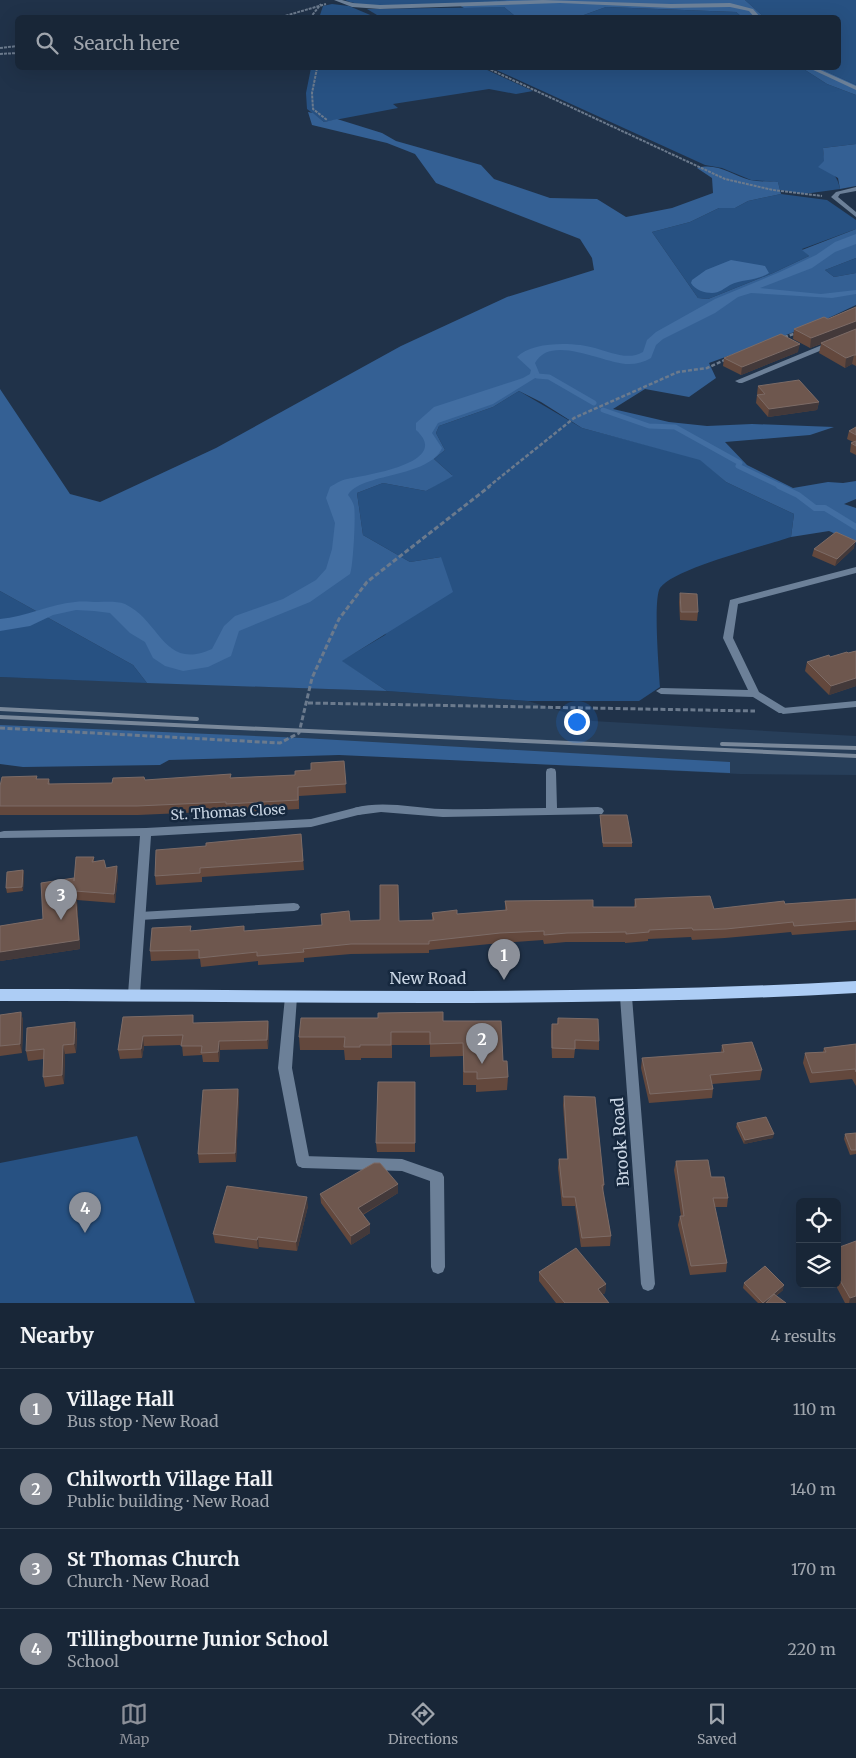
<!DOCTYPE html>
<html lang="en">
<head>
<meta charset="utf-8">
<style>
  :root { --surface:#182637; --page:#212e3f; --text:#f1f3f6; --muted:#9fa5ad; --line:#364352; --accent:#8c9099 }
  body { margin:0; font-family:Merriweather,serif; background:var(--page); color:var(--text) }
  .controls { position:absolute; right:15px; bottom:15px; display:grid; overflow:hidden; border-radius:8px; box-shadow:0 5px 20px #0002 }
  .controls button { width:45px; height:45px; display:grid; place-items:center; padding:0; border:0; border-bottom:1px solid var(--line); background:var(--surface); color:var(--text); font:25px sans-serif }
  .you { position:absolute; left:576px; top:721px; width:18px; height:18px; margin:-12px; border:4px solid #fff; border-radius:50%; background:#1a73e8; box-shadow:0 0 0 8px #1a73e833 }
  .badge { display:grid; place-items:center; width:32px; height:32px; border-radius:50%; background:var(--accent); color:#fff; font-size:16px; font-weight:700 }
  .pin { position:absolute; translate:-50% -41px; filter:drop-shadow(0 1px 2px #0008) }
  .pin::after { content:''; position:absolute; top:26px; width:18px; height:15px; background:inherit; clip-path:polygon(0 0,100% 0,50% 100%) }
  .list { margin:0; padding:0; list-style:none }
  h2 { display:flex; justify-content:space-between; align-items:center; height:65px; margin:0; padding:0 20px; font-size:21px }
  h2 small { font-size:16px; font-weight:400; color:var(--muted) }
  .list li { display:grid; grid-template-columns:32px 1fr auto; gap:15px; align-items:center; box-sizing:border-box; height:80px; padding:0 20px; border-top:1px solid var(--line) }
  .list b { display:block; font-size:19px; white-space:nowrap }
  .list p { margin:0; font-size:16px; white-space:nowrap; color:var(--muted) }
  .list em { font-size:16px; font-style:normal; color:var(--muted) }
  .icon { flex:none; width:28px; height:28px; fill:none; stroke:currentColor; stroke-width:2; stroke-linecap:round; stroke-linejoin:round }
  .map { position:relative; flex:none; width:856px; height:1303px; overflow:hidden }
  .search { position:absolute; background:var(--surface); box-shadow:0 5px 20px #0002; left:15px; right:15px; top:15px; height:55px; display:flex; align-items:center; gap:12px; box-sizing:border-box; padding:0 18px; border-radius:8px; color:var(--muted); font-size:19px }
  .sheet { height:385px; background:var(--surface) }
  nav { display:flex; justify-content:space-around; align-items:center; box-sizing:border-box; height:70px; border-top:1px solid var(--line); background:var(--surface); font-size:14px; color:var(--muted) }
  nav a { display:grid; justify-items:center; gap:2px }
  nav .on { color:var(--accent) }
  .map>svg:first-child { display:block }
  .built { fill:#273e59 }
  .green { fill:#275182 }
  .forest { fill:#346094 }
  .water { fill:#426ea2 }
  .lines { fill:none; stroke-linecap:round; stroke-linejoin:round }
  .stream-far1 { stroke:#426ea2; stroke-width:5 }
  .stream { stroke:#426ea2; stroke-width:6 }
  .path-far2 { stroke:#6b7a8d; stroke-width:2; stroke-dasharray:3 1; stroke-linecap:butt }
  .path-far1 { stroke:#6b7a8d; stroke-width:2.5; stroke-dasharray:4 2; stroke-linecap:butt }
  .path { stroke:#6b7a8d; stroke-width:3; stroke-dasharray:5 2.5; stroke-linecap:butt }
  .lane { fill:#6c8098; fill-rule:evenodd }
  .street { fill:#6c8098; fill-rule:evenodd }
  .primary { fill:#adcdf5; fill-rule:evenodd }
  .rail { stroke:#79889a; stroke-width:4 }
  .wall { fill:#63483d }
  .shaded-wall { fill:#43393a }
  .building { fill:#6e574e; stroke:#7c6b66 }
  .labels { text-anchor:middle; stroke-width:5; stroke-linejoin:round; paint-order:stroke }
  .street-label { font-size:14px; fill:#c9d5e3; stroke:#16283e }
  .near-street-label { font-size:16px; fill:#c9d5e3; stroke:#16283e }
</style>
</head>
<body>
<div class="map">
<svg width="856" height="1303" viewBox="0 0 856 1303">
  <rect width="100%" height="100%" fill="#203249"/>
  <path class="built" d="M 0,677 L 387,691 L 528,701 L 593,721 L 856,736 L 856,775 L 740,774 L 470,761 L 382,753 L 0,737 Z"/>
  <path class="green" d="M 345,0 L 507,0 C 478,3 366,12 345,0 Z
    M 745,0 L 856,0 L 856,85 L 819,68 L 838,68 L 838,18 L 764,17 Z
    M 332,4 L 349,6 L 375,17 L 319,18 L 323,6 Z
    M 504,7 L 515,16 L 581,16 L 606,7 L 736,12 L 742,17 L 382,18 L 367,9 Z
    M 311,68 L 483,68 L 533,91 L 516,94 L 489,89 L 393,104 L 398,108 L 324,122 L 307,109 L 306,93 Z
    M 492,68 L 802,68 L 827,84 L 856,95 L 856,144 L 823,148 C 824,172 837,170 840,189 L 804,194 L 780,190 L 778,182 L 751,180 L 722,168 L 705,165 Z
    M 781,194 L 827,200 L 856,220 L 856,229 L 802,249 L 809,256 L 773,273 L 708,299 L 698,298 L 652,232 L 690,222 L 719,208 L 735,208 L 748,201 Z
    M 856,258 L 856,273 L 834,277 L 825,270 Z
    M 519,391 L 582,428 L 700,459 L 726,482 L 794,514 L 791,537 C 765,546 674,568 660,588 C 653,599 659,670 660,687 L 639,701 L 528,701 L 387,691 L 341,661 L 385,635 L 441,557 L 410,562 L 363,535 L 357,493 L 383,483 L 426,491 L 452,475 L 434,459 L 445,450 L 436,433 L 439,426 L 493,407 Z
    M 0,591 L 133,665 L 147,683 L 0,677 Z
    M 137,1136 L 195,1303 L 0,1303 L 0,1163 Z"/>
  <path class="forest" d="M 507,0 L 745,0 L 764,17 L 742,17 L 736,12 L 606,7 L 581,16 L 515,16 L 504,7 L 464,8 L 457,4 Z
    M 802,68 L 819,68 L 856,85 L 856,95 L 827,84 Z
    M 308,112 L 313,113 L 324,122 L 337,119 L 382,133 L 396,141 L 481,165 L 494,179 L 550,198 L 597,199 L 626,217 L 672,208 L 713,193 L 712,178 L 697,168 C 717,162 732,175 750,180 C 759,182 769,181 778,182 L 781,194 L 748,201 L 735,208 L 719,208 L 690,222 L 652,232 L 698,298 L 708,299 L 773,273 L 809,256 L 802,250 L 856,229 L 856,258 L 825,270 L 834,277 L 856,273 L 856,305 L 816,324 L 709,363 L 716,378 L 689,397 L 645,389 L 613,409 L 669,422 L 707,426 L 752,424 L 834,427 L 810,435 L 725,442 L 747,465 L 793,488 L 828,482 L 843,483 L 856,481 L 856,499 L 844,504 L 856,508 L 856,543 L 829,531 L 791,537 L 794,514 L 726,482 L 700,460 L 582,428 L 541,402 L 519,391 L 493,407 L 439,426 L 436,433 L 445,450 L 434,459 L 453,476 L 426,491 L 383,483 L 357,493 L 363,535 L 410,562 L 441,557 L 453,592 L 342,661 L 387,691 L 147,683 L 133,665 L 0,591 L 0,389 L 70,494 L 100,502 L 216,448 L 401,346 L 507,297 L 594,270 L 592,258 L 580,239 L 436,183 L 415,154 L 387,143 L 312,125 Z
    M 856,144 L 856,186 L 840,189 L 838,178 L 818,167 L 824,161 L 823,148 Z
    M 0,725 L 302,738 L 730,762 L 730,773 L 339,755 L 169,760 L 160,765 L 23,767 L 0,764 Z"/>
  <path class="water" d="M 856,234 L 856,244 L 835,252 L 812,268 L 760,288 L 821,294 L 856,290 L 856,294 L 832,298 L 751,293 L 738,297 L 715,313 L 663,339 L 656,345 L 651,358 C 644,362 637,364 629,364 C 604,364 551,333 535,363 L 540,375 L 493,404 L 438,423 L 432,433 L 442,448 C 429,478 360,473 348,495 C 351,499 353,502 354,506 C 356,514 353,569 350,574 L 310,602 L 239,631 L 231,656 L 208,667 L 183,671 L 165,666 L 153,658 L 145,642 L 130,633 L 110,613 L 94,611 L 76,610 L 53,615 L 30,626 L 0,631 L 0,619 C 26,617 50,604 75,602 C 83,601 91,602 98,602 C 106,602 117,601 125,604 C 161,621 163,671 212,649 L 224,626 L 235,616 L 283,599 L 316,580 L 326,569 L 332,549 L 335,523 L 326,498 L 330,487 C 335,484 341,480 347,479 C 366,475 453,463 416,430 L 416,423 L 434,407 L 523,378 L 530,374 L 531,370 L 517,357 C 532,341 575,342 595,348 C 610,352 628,361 643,352 L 647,340 L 656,332 L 715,299 L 780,272 L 816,255 L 835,242 Z
    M 731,260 L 765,266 L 769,273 C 757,281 742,279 730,285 C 725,288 719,293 712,293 C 705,293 695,290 691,283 L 692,280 L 706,270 Z"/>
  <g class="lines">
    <path class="stream-far1" d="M 537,376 L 549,377 L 594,403
      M 603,410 L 649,426 L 675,427 L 740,463 L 738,466 L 782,487"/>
    <path class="stream" d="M 779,486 L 798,495 L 815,508 L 825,508 L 856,527"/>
    <path class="path-far2" d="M 278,18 L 326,4
      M 310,18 L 321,4
      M 0,48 L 18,46
      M 0,54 L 18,53
      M 317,68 L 312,93 L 313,109 L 327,120
      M 487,68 L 725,179 L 773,190 L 822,196"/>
    <path class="path-far1" d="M 784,337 L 797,333
      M 488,487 L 574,418 L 678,372 L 707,368 L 727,359"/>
    <path class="path" d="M 308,703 L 755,711
      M 0,728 L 280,743 L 299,733 L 312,678 L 339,619 L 367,582 L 490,486"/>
    <path class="lane" d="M 856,567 L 856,573 L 738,604 L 733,638 L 759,692 L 787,709 L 788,711 L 787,713 L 779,713 L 753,697 L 661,694 L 656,691 L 661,688 L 748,690 L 723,638 L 730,600 Z
      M 551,768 L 555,769 L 556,772 L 557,808 L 598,807 L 602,808 L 604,811 L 602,814 L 443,817 L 381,812 L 358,815 L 354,814 L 352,811 L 354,808 C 383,800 413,808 442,809 C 477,810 512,808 546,808 L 546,772 L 547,769 Z
      M 294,903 L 298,904 L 300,907 L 298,910 L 294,911 L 140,920 L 136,919 L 134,916 L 136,913 L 140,912 Z
      M 303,1156 L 402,1159 L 442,1173 L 444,1177 L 445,1267 L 443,1272 L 438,1274 L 433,1272 L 431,1267 L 430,1181 L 402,1171 L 303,1168 L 298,1166 L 296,1162 L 298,1158 Z"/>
    <path class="street" d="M 334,0 L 342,0 L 353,3 L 380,5 L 543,0 L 671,4 L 730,3 L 753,9 L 761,18 L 755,18 L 749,11 L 730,7 L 671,8 L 560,3 L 380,9 L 352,7 Z
      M 809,68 L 816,68 L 856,86 L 856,90 Z
      M 856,187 L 856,191 L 840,194 L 838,197 L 856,212 L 856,217 L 831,197 L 836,192 Z
      M 856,331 L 856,336 L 742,383 L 739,383 L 735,381 Z
      M 856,701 L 856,707 L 783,714 L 778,711 L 783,708 Z
      M 358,807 L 362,808 L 364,811 L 362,814 L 311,827 L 151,836 L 140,994 L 138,997 L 134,999 L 130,997 L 128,994 L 140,836 L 0,838 L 0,832 L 4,831 L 146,828 L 311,819 Z
      M 291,992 L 295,994 L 297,997 L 292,1068 L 310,1162 L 308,1166 L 303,1168 L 298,1166 L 296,1162 L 278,1068 L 285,997 L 287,994 Z
      M 626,992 L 630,994 L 632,997 L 655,1284 L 653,1289 L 648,1291 L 643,1289 L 641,1284 L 620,997 L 622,994 Z"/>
    <path class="primary" d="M 856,981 L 856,993 C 571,1009 286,1001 0,1001 L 0,989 C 286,989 571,997 856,981 Z"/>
    <path class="rail" d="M 0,709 L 197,719
      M 0,717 L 856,756
      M 722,744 L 856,748"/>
  </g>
  <path class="wall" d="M 856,307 L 856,366 L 852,364 L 845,368 L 819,353 L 821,344 L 810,348 L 793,339 L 794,329 L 828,319 Z
    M 798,352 L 741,375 L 723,366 L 724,358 Z
    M 758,386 L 819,402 L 817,410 L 768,417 L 756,403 L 757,395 L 758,395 L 757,394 Z
    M 856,427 L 856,455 L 850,452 L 851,443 L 853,442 L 847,439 L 849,431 Z
    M 854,548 L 835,566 L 812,556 L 814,549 Z
    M 680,593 L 698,612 L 697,621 L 680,620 L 679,602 Z
    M 856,651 L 856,686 L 829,695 L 805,671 L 807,662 L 848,653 Z
    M 344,761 L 346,793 L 299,796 L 299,809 L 227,813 L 227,811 L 138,815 L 0,815 L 0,786 L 37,776 L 37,779 L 49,779 L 50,784 L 112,783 L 145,780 L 231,778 L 295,775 Z
    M 600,815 L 632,843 L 632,847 L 603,847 L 600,820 Z
    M 301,834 L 304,870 L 202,877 L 202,882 L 156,885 L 155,876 L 206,846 Z
    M 94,857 L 94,862 L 118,875 L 115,903 L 77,900 L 80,949 L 0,961 L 0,926 L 43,919 L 74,878 Z
    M 23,870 L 24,874 L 23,891 L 7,893 L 6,888 Z
    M 635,899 L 714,909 L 856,899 L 856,930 L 792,935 L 791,932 L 725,938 L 692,940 L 691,937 L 648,939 L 648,941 L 625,943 L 625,942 L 566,942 L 544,944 L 543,940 L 500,943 L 429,950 L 429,953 L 351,954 L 304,958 L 304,962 L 258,965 L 258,961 L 201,967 L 200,959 L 151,961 L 150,951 L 191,926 L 191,931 L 245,931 L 322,925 L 350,921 L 399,921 L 432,920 L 432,913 L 457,914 L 505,910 L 505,901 L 593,907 L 634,907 Z
    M 21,1012 L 23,1021 L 22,1053 L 0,1056 L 0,1015 Z
    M 123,1017 L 194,1023 L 268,1021 L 269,1030 L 268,1049 L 220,1050 L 219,1062 L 203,1062 L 202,1055 L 183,1056 L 182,1045 L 144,1046 L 142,1058 L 120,1059 L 118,1050 Z
    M 558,1018 L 599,1041 L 599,1050 L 575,1049 L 574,1058 L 552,1058 L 551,1033 L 552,1024 L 557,1024 Z
    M 443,1021 L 503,1061 L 508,1077 L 507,1090 L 476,1092 L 476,1085 L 463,1085 L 463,1056 L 430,1057 L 430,1045 L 392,1045 L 392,1058 L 361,1058 L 361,1060 L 345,1060 L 344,1050 L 300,1050 L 299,1037 Z
    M 75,1022 L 77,1032 L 76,1053 L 65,1054 L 64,1084 L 45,1087 L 43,1077 L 44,1059 L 28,1061 L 26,1051 Z
    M 856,1044 L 856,1086 L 852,1079 L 810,1083 L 803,1063 L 805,1053 L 823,1052 L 824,1048 Z
    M 722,1045 L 762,1070 L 760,1080 L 712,1084 L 713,1089 L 712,1098 L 649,1103 L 641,1068 L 642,1058 L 721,1053 Z
    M 415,1082 L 415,1152 L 377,1152 L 376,1143 Z
    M 238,1089 L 239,1098 L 236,1162 L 199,1163 L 198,1154 Z
    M 564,1096 L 604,1185 L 603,1192 L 611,1236 L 610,1246 L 581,1247 L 575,1206 L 562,1206 L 558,1168 L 559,1159 L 567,1159 L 563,1105 Z
    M 737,1123 L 773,1138 L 744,1144 L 736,1127 Z
    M 856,1133 L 856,1154 L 850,1155 L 844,1139 L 845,1134 Z
    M 676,1161 L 711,1177 L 728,1198 L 727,1207 L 715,1207 L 727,1263 L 726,1272 L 690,1275 L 678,1225 L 680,1216 L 681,1216 L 674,1170 Z
    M 398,1193 L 363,1215 L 370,1233 L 351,1245 L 321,1203 L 320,1194 Z
    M 308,1206 L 297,1251 L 259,1247 L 258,1249 L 215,1243 L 213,1234 Z
    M 837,1248 L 856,1303 L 845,1303 L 835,1284 L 837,1284 Z
    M 539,1272 L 606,1284 L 605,1293 L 602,1295 L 609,1303 L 556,1303 L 539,1281 Z
    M 744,1283 L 783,1290 L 776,1296 L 786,1303 L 758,1303 L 743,1288 Z"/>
  <path class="shaded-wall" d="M 856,321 L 856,330 L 810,348 L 811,338 Z
    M 800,344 L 798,352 L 741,375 L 742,367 Z
    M 854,355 L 852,364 L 845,368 L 846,358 Z
    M 819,402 L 817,410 L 768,417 L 769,409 Z
    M 856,541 L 854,548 L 835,566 L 837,559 Z
    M 856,678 L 856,686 L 829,695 L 831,686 Z
    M 117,866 L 118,875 L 115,903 L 114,894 Z
    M 23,870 L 24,874 L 23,891 L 22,887 Z
    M 75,891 L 77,900 L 80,949 L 0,961 L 0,952 L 79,940 Z
    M 21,1012 L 23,1021 L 22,1053 L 20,1044 Z
    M 268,1021 L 269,1030 L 268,1049 L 267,1040 Z
    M 75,1022 L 77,1032 L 76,1053 L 74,1044 Z
    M 143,1036 L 144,1046 L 142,1058 L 141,1049 Z
    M 219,1041 L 220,1050 L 219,1062 L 218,1052 Z
    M 63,1045 L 65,1054 L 64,1084 L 62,1075 Z
    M 238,1089 L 239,1098 L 236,1162 L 235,1153 Z
    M 774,1134 L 773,1138 L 744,1144 L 745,1140 Z
    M 398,1184 L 398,1193 L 358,1217 L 358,1208 Z
    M 307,1197 L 308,1206 L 297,1251 L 296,1242 Z
    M 370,1224 L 370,1233 L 351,1245 L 351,1236 Z
    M 258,1237 L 259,1247 L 258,1249 L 257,1240 Z
    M 606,1284 L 605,1293 L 596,1298 L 598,1289 Z
    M 784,1285 L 783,1290 L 767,1303 L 763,1303 Z
    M 856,1296 L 856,1303 L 849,1303 L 850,1298 Z"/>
  <path class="building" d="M 856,307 L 856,321 L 811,338 L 794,329 L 824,317 L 828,319 Z
    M 856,329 L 856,355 L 854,355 L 846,358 L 821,343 Z
    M 781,334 L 800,344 L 742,367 L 724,358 Z
    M 799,380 L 819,402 L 769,409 L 757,395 L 765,394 L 758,386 Z
    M 856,427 L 856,435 L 849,431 Z
    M 856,441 L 856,446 L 851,443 Z
    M 836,532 L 856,541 L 837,559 L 814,549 Z
    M 680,593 L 697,594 L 698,612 L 681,612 Z
    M 856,651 L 856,678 L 831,686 L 807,662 L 829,655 L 830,657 L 847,652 L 848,653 Z
    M 344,761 L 346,784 L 298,787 L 298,800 L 226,804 L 226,802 L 137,806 L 0,806 L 0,786 L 2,777 L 37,776 L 36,779 L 49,779 L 48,784 L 112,783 L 113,778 L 144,777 L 145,780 L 231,774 L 230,778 L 251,777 L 295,775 L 295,771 L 311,770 L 311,763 Z
    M 600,815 L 627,815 L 632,843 L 603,843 Z
    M 301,834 L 303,861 L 200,868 L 200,873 L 155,876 L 156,850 L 206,846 L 206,843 Z
    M 76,857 L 94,857 L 92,862 L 104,860 L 106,868 L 117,866 L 114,894 L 75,891 L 79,940 L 0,952 L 0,926 L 43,919 L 41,883 L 74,878 L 74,881 Z
    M 23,870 L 22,887 L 6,888 L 7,872 Z
    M 380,885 L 398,885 L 399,921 L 434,920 L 432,913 L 457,910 L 457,914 L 507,910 L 505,901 L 593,900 L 593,907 L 636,907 L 635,899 L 710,896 L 714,909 L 784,901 L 785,904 L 856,899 L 856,921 L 794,926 L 793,922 L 726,929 L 693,930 L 692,928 L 649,930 L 649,932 L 626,934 L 626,932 L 567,933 L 544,935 L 544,931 L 500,933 L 429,941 L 429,944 L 351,944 L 303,949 L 304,952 L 257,956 L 257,952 L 199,958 L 199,950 L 150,951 L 152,928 L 191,926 L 190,931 L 244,926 L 244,931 L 322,925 L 321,914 L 349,911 L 350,921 L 380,920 Z
    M 21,1012 L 20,1044 L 0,1046 L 0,1015 Z
    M 443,1012 L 443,1021 L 501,1021 L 503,1061 L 507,1061 L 508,1077 L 477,1079 L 477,1072 L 464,1072 L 463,1043 L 430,1044 L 430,1032 L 391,1032 L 391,1045 L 360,1045 L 360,1047 L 344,1047 L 345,1037 L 299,1037 L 301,1018 L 378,1018 L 378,1013 Z
    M 193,1015 L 193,1023 L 268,1021 L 267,1040 L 219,1041 L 218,1052 L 201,1053 L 202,1046 L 181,1046 L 183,1035 L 143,1036 L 141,1049 L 118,1050 L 123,1017 Z
    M 558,1018 L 598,1019 L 599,1041 L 575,1040 L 575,1049 L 552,1048 L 552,1024 L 558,1024 Z
    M 75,1022 L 74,1044 L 63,1045 L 62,1075 L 43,1077 L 44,1049 L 26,1051 L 27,1028 Z
    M 752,1042 L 762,1070 L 710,1075 L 713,1089 L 650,1094 L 642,1058 L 724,1052 L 722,1045 Z
    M 856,1044 L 856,1072 L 855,1069 L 812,1073 L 805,1053 L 826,1052 L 824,1048 Z
    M 378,1082 L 415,1082 L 415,1143 L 376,1143 Z
    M 238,1089 L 235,1153 L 198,1154 L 203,1090 Z
    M 564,1096 L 595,1097 L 604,1185 L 602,1185 L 611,1236 L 582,1238 L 575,1197 L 563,1197 L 559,1159 L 568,1159 Z
    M 766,1117 L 774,1134 L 745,1140 L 737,1123 Z
    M 856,1133 L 856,1150 L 851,1150 L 845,1134 Z
    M 708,1160 L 711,1177 L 724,1177 L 728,1198 L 713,1198 L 727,1263 L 691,1266 L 680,1216 L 684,1216 L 676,1161 Z
    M 374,1163 L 380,1163 L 398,1184 L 358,1208 L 370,1224 L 351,1236 L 320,1194 Z
    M 227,1186 L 307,1197 L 296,1242 L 258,1237 L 257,1240 L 213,1234 Z
    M 856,1241 L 856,1296 L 850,1298 L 837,1275 L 837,1248 Z
    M 576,1248 L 606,1284 L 598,1289 L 609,1303 L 565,1303 L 539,1272 Z
    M 765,1266 L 784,1285 L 763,1303 L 744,1283 Z
    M 774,1294 L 786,1303 L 766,1303 Z"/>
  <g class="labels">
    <g class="street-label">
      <text transform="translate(228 812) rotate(-3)" y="5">St. Thomas Close</text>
    </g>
    <g class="near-street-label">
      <text x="428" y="984">New Road</text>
      <text transform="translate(620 1142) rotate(-94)" y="6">Brook Road</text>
    </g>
  </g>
</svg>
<div class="controls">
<button><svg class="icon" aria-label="locate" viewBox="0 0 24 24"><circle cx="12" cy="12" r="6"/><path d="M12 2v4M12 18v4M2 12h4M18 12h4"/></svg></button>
<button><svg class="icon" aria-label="layers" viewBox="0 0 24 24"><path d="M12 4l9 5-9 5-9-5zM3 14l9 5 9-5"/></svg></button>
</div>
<div class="you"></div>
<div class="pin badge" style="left:504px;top:980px">1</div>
<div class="pin badge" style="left:482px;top:1064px">2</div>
<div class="pin badge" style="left:61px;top:920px">3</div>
<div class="pin badge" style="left:85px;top:1233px">4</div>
<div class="search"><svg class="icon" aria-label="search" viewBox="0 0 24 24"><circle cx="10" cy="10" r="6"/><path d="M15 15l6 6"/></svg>Search here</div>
</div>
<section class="sheet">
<h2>Nearby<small>4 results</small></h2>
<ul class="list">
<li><span class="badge">1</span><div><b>Village Hall</b><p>Bus stop · New Road</p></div><em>110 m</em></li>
<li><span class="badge">2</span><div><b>Chilworth Village Hall</b><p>Public building · New Road</p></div><em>140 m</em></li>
<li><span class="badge">3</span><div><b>St Thomas Church</b><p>Church · New Road</p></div><em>170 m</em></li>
<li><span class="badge">4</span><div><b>Tillingbourne Junior School</b><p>School</p></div><em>220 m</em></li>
</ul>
</section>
<nav>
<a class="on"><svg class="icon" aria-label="map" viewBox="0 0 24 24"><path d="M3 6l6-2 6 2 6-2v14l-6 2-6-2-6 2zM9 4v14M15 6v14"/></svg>Map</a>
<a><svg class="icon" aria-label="directions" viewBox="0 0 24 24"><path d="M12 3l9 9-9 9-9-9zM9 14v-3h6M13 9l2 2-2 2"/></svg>Directions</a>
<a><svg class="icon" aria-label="saved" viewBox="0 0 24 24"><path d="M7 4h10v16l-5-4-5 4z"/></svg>Saved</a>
</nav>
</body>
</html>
